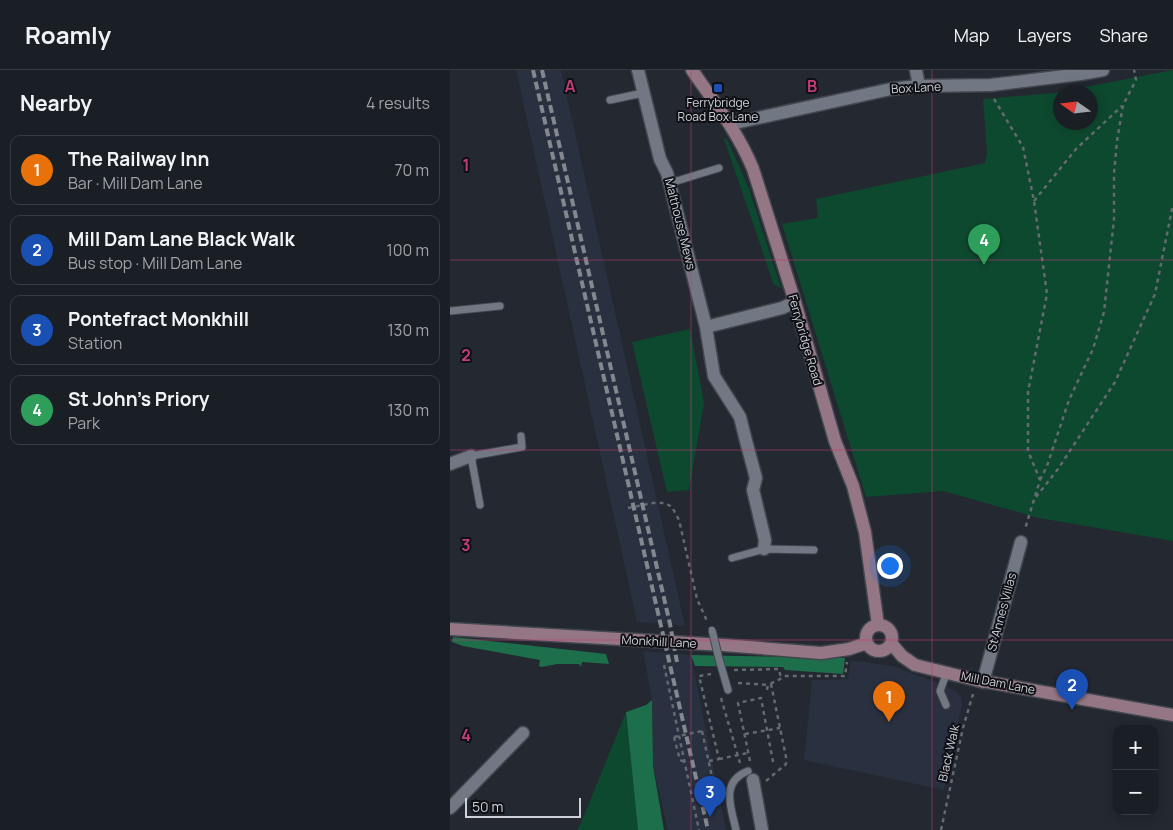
<!DOCTYPE html>
<html lang="en">
<head>
<meta charset="utf-8">
<style>
  :root { --surface:#1a1e25; --page:#23272d; --text:#f1f3f6; --muted:#9fa2a7; --line:#383c42; --accent:#1a73e8 }
  body { margin:0; font-family:Manrope,sans-serif; background:var(--page); color:var(--text) }
  .controls { position:absolute; right:15px; bottom:15px; display:grid; overflow:hidden; border-radius:10px; box-shadow:0 2px 12px #0003 }
  .controls button { width:45px; height:45px; display:grid; place-items:center; padding:0; border:0; border-bottom:1px solid var(--line); background:var(--surface); color:var(--text); font:25px sans-serif }
  .compass { position:absolute; left:603px; top:15px; width:45px; height:45px; border-radius:50%; background:var(--surface); box-shadow:0 2px 12px #0003; rotate:284deg }
  .scale { position:absolute; left:15px; bottom:12px; width:116px; box-sizing:border-box; padding-left:5px; border:2px solid #ced1d7; border-top:0; font-size:14px; line-height:18px; white-space:nowrap; color:#ced1d7; -webkit-text-stroke:4px #0e1015; paint-order:stroke }
  .you { position:absolute; left:439px; top:495px; width:18px; height:18px; margin:-12px; border:4px solid #fff; border-radius:50%; background:#1a73e8; box-shadow:0 0 0 8px #1a73e833 }
  .badge { display:grid; place-items:center; width:32px; height:32px; border-radius:50%; background:var(--accent); color:#fff; font-size:16px; font-weight:700 }
  .pin { position:absolute; translate:-50% -41px; filter:drop-shadow(0 1px 2px #0008) }
  .pin::after { content:''; position:absolute; top:26px; width:18px; height:15px; background:inherit; clip-path:polygon(0 0,100% 0,50% 100%) }
  .list { margin:0; padding:0; list-style:none }
  h2 { display:flex; justify-content:space-between; align-items:center; height:65px; margin:0; padding:0 20px; font-size:21px }
  h2 small { font-size:16px; font-weight:400; color:var(--muted) }
  .list li { display:grid; grid-template-columns:32px 1fr auto; gap:15px; align-items:center; box-sizing:border-box; height:70px; margin:0 10px 10px; padding:0 10px; border:1px solid var(--line); border-radius:10px }
  .list b { display:block; font-size:19px; white-space:nowrap }
  .list p { margin:0; font-size:16px; white-space:nowrap; color:var(--muted) }
  .list em { font-size:16px; font-style:normal; color:var(--muted) }
  .map { position:relative; flex:none; width:723px; height:760px; overflow:hidden }
  header { display:flex; align-items:center; gap:30px; box-sizing:border-box; height:70px; padding:0 25px; background:var(--surface); border-bottom:1px solid var(--line) }
  header strong { font-size:24px }
  nav { display:flex; gap:28px; margin-inline-start:auto; font-size:18px }
  main { display:flex }
  aside { flex:1; background:var(--surface) }
  .map>svg:first-child { display:block }
  .built { fill:#29303f }
  .green { fill:#0d492f; fill-rule:evenodd }
  .forest { fill:#1c6f4a }
  .lines { fill:none; stroke-linecap:round; stroke-linejoin:round }
  .lane-casing { stroke:#42464e; stroke-width:9 }
  .street-casing { stroke:#42464e; stroke-width:15 }
  .secondary-casing { stroke:#42464e; stroke-width:15 }
  .path { stroke:#656971; stroke-width:2.5; stroke-dasharray:4 4; stroke-linecap:butt }
  .lane { stroke:#727883; stroke-width:7 }
  .street { stroke:#727883; stroke-width:12 }
  .secondary { stroke:#947685; stroke-width:12 }
  .rail { stroke:#83878e; stroke-width:4; stroke-dasharray:8 4; stroke-linecap:butt }
  .lane-bridge-casing { stroke:#42464e; stroke-width:9; stroke-linecap:butt }
  .path-bridge { stroke:#656971; stroke-width:2.5; stroke-dasharray:4 4; stroke-linecap:butt }
  .lane-bridge { stroke:#727883; stroke-width:7 }
  .grid { fill:none; stroke:#c43d74; stroke-width:1; stroke-opacity:0.55 }
  .transit-dot { fill:#1a4fb4; stroke:#0e1015; stroke-width:2 }
  .labels { text-anchor:middle; stroke-width:4; stroke-linejoin:round; paint-order:stroke }
  .street-label { font-size:12px; fill:#ced1d7; stroke:#0e1015 }
  .poi-label { font-size:12px; fill:#ced1d7; stroke:#0e1015 }
  .grid-label { font-size:16px; text-anchor:middle; font-weight:bold; fill:#c43d74; stroke:#0e1015; stroke-width:4; stroke-linejoin:round; paint-order:stroke }
</style>
</head>
<body>
<header>
<strong>Roamly</strong>
<nav><a>Map</a><a>Layers</a><a>Share</a></nav>
</header>
<main>
<aside>
<h2>Nearby<small>4 results</small></h2>
<ul class="list">
<li><span class="badge" style="background:#e8710a">1</span><div><b>The Railway Inn</b><p>Bar · Mill Dam Lane</p></div><em>70 m</em></li>
<li><span class="badge" style="background:#1a4fb4">2</span><div><b>Mill Dam Lane Black Walk</b><p>Bus stop · Mill Dam Lane</p></div><em>100 m</em></li>
<li><span class="badge" style="background:#1a4fb4">3</span><div><b>Pontefract Monkhill</b><p>Station</p></div><em>130 m</em></li>
<li><span class="badge" style="background:#2e9e5b">4</span><div><b>St John's Priory</b><p>Park</p></div><em>130 m</em></li>
</ul>
</aside>
<div class="map">
<svg width="723" height="760" viewBox="0 0 723 760">
  <rect width="100%" height="100%" fill="#232831"/>
  <path class="built" d="M 66,0 L 111,0 L 235,556 L 187,552 Z
    M 193,581 L 241,585 L 276,760 L 218,760 L 203,696 L 202,630 Z
    M 401,590 L 443,596 L 488,613 L 506,621 L 511,627 L 512,635 L 494,720 L 354,690 L 362,610 L 398,609 Z"/>
  <path class="green" d="M 723,0 L 723,471 L 589,448 L 493,421 L 416,427 L 332,154 L 368,148 L 366,129 L 535,93 L 537,82 L 533,29 L 604,23 ZM 640,22 L 640,52 L 610,52 L 610,22 Z
    M 274,69 L 277,69 L 299,119 L 331,218 L 324,215 Z
    M 240,259 L 254,333 L 239,420 L 217,422 L 182,272 Z
    M 176,642 L 188,760 L 127,760 L 131,753 Z"/>
  <path class="forest" d="M 3,567 L 156,584 L 159,594 L 132,592 L 131,597 L 129,594 L 107,594 L 92,597 L 89,596 L 90,590 L 13,576 L 2,572 Z
    M 241,585 L 395,588 L 393,604 L 335,600 L 333,597 L 245,596 Z
    M 202,630 L 203,696 L 214,760 L 188,760 L 176,642 L 196,635 Z"/>
  <g class="lines">
    <g class="lane-casing">
      <path id="lane" d="M 160,30 L 193,23
        M 220,113 L 269,98
        M 0,241 L 50,236
        M 30,435 L 21,386 L 72,377 L 71,366
        M 282,488 L 314,479 L 364,480
        M 269,589 L 278,620
        M 496,635 L 490,621 L 497,602
        M 286,760 C 281,737 270,712 298,701"/>
    </g>
    <g class="street-casing">
      <path id="street" d="M 188,0 L 210,89 L 217,103 L 256,257 L 264,306 L 290,347 L 296,371 L 306,408 L 303,420 L 315,470 L 314,479
        M 466,0 L 469,16
        M 280,54 L 441,19 L 469,16 L 541,15 L 631,4 L 653,0
        M 256,257 L 332,238 L 345,232
        M 0,394 L 21,386
        M 533,612 L 571,472
        M 303,710 L 312,760
        M 0,738 L 73,663"/>
    </g>
    <g class="secondary-casing">
      <path id="secondary" d="M 242,0 C 264,32 288,62 303,99 L 345,232 L 385,371 L 403,416 L 415,462 L 428,555
        M416 568a13 13 0 1 1 26 0a13 13 0 1 1-26 0Z
        M 0,559 L 273,575 L 371,583 L 399,579 L 417,573
        M 441,573 L 452,586 L 465,595 L 526,610 L 723,645"/>
    </g>
    <path class="path" d="M 544,29 L 573,77 L 584,131 L 597,224 L 578,322 L 578,381 L 590,410 L 575,459
      M 584,131 L 626,79 L 672,36
      M 590,410 L 597,396 L 619,330 L 643,279 L 654,242 L 664,149 L 664,103 L 667,71 L 673,35 L 686,10 L 684,0
      M 586,427 L 608,399 L 665,312 L 705,224 L 723,134
      M 178,438 L 203,433 L 215,433 L 222,437 L 229,450 L 247,529 L 257,551
      M 214,595 L 249,760
      M 284,600 L 329,599 L 331,609
      M 288,613 L 322,615
      M 317,620 L 318,615 L 336,606 L 395,606 L 397,592
      M 271,628 L 290,693
      M 252,661 L 267,730
      M 295,664 L 330,658
      M 224,667 L 230,690 L 235,692
      M 269,689 L 298,683
      M 259,691 L 269,689 L 249,606 L 261,604
      M 300,691 L 288,633 L 311,628 L 323,692
      M 316,711 L 336,694 L 336,687 L 321,614
      M 491,760 L 513,658 L 523,624"/>
    <use href="#lane" class="lane"/>
    <use href="#street" class="street"/>
    <use href="#secondary" class="secondary"/>
    <path class="rail" d="M 83,0 L 258,760
      M 92,0 L 220,554 L 227,592"/>
    <g class="lane-bridge-casing">
      <path id="lane-bridge" d="M 262,560 L 269,589"/>
    </g>
    <path class="path-bridge" d="M 224,667 L 252,661"/>
    <use href="#lane-bridge" class="lane-bridge"/>
  </g>
  <path class="grid" d="M 241,0 L 241,760M 482,0 L 482,760M 0,190 L 723,190M 0,380 L 723,380M 0,570 L 723,570"/>
  <rect class="transit-dot" x="263" y="13" width="10" height="10" rx="2.5"/>
  <g class="labels">
    <g class="street-label">
      <text transform="translate(466 18) rotate(-3)" y="4">Box Lane</text>
      <text transform="translate(230 154) rotate(76)" y="4">Malthouse Mews</text>
      <text transform="translate(355 270) rotate(74)" y="4">Ferrybridge Road</text>
      <text transform="translate(552 542) rotate(-75)" y="4">St Annes Villas</text>
      <text transform="translate(209 572) rotate(3)" y="4">Monkhill Lane</text>
      <text transform="translate(548 613) rotate(11)" y="4">Mill Dam Lane</text>
      <text transform="translate(499 683) rotate(-77)" y="4">Black Walk</text>
    </g>
    <g class="poi-label">
      <text x="268" y="37">Ferrybridge<tspan x="268" dy="14">Road Box Lane</tspan></text>
    </g>
  </g>
  <g class="grid-label">
    <text x="120" y="22">A</text>
    <text x="362" y="22">B</text>
    <text x="16" y="101">1</text>
    <text x="16" y="291">2</text>
    <text x="16" y="481">3</text>
    <text x="16" y="671">4</text>
  </g>
</svg>
<div class="controls">
<button>+</button>
<button>−</button>
</div>
<svg class="compass" viewBox="-18 -18 36 36"><path d="M0-13l5 13h-10z" fill="#e53935"/><path d="M0 13l5-13h-10z" fill="#9fa2a7"/></svg>
<div class="scale">50 m</div>
<div class="you"></div>
<div class="pin badge" style="left:439px;top:652px;background:#e8710a">1</div>
<div class="pin badge" style="left:622px;top:640px;background:#1a4fb4">2</div>
<div class="pin badge" style="left:260px;top:747px;background:#1a4fb4">3</div>
<div class="pin badge" style="left:534px;top:195px;background:#2e9e5b">4</div>
</div>
</main>
</body>
</html>
